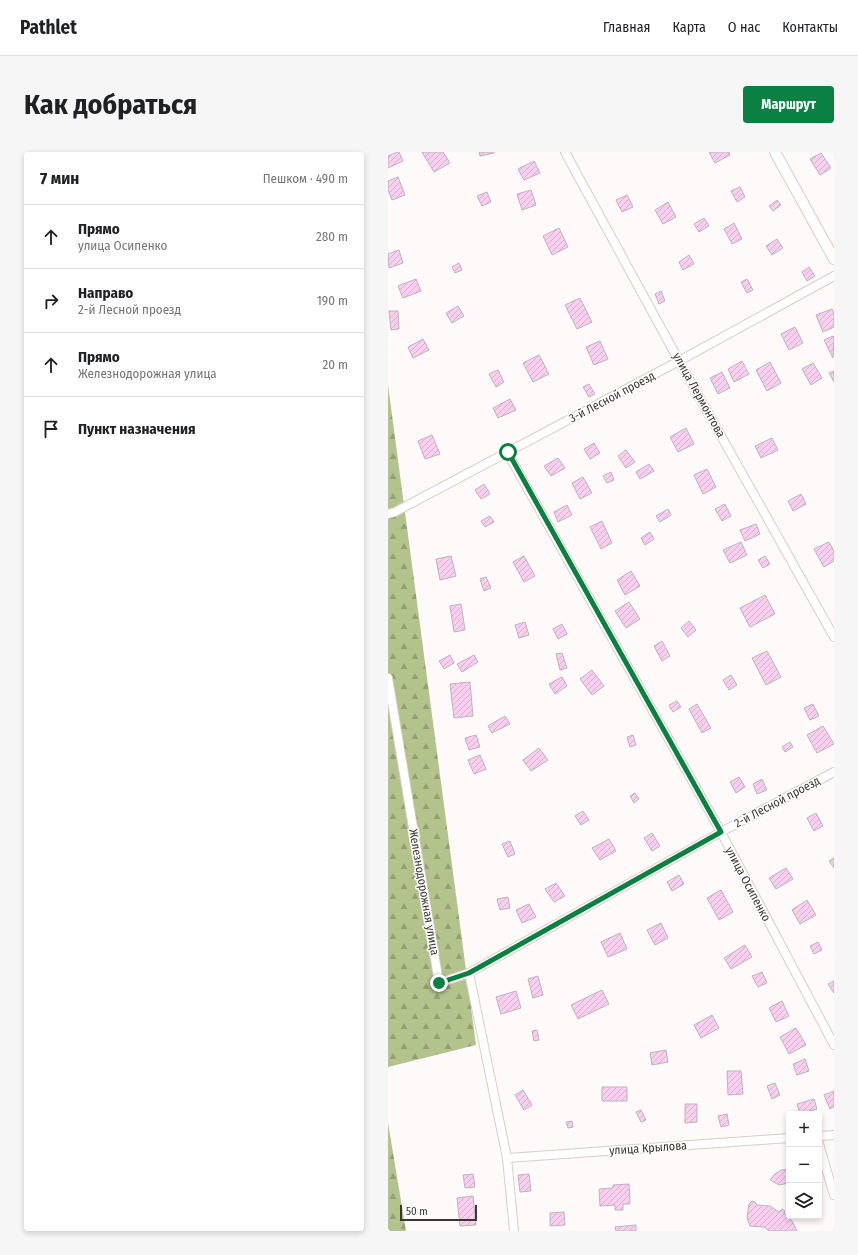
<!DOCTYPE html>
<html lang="ru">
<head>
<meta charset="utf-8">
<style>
  :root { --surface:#fff; --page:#f6f6f6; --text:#202124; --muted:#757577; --line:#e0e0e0; --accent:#0b8043 }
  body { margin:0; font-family:"Fira Sans Condensed",sans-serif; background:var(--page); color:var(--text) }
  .controls { position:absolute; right:12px; bottom:12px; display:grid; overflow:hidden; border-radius:4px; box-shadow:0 2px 6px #0003 }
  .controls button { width:36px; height:36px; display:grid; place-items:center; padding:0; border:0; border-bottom:1px solid var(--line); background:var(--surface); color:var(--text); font:20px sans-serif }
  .scale { position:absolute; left:12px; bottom:10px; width:77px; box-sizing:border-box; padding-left:4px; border:2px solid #3d3734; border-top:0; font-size:11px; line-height:14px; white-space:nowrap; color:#3d3734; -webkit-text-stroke:3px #fff; paint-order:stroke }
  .stop { position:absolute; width:12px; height:12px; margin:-9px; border:3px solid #0b8043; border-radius:50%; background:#fff }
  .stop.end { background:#0b8043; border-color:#fff; box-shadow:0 1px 4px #0008 }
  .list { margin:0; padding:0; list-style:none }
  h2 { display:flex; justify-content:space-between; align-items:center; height:52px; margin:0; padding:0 16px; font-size:17px }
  h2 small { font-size:13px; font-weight:400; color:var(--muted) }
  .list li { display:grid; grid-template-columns:26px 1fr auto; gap:12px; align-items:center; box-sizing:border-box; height:64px; padding:0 16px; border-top:1px solid var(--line) }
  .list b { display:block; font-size:15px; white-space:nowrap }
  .list p { margin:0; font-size:13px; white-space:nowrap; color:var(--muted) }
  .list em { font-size:13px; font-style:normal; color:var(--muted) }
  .icon { flex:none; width:22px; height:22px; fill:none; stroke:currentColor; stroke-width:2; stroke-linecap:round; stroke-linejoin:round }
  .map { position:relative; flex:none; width:446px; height:1079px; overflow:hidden; border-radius:4px }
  header { display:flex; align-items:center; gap:24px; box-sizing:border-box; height:56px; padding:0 20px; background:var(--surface); border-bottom:1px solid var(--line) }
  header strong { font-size:19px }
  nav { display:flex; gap:22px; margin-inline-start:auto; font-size:14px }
  .intro { display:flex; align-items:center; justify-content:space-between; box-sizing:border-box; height:96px; padding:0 24px }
  h1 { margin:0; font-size:28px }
  .button { padding:10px 18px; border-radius:4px; background:var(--accent); color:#fff; font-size:14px; font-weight:700 }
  main { display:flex; gap:24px; padding:0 24px }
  aside { flex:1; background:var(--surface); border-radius:4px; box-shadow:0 2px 6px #0003 }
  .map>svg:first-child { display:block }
  .forest { fill:url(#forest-firs) }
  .building { fill:url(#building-hatch); stroke:#bfb2bc }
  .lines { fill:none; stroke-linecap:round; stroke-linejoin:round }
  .minor-casing { stroke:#dcccc6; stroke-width:10 }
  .tertiary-casing { stroke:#dcccc6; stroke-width:12 }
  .minor { stroke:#fff; stroke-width:8 }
  .tertiary { stroke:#fff; stroke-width:10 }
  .route { stroke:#0b8043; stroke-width:5 }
  .labels { text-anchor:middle; stroke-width:3; stroke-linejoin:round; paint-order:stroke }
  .street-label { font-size:12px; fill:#3d3734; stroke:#fff }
</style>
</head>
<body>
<header>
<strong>Pathlet</strong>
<nav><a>Главная</a><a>Карта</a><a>О нас</a><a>Контакты</a></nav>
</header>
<div class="intro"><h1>Как добраться</h1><a class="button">Маршрут</a></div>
<main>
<aside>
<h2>7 мин<small>Пешком · 490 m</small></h2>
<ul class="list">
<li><svg class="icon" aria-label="ahead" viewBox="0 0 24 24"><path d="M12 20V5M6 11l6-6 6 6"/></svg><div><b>Прямо</b><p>улица Осипенко</p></div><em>280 m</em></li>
<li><svg class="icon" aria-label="right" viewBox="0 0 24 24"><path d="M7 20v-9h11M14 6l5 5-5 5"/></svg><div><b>Направо</b><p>2-й Лесной проезд</p></div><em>190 m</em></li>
<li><svg class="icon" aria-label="ahead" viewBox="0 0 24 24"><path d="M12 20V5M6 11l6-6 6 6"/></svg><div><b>Прямо</b><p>Железнодорожная улица</p></div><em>20 m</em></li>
<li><svg class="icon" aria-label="arrive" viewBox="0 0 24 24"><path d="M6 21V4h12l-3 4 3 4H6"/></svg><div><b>Пункт назначения</b></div></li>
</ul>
</aside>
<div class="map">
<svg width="446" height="1079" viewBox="0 0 446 1079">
  <defs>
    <pattern id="forest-firs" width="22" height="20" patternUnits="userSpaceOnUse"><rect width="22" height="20" fill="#b2c48c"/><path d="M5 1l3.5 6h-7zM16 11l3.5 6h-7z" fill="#92a073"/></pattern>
    <pattern id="building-hatch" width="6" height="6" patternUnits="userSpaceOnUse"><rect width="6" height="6" fill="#f9ceee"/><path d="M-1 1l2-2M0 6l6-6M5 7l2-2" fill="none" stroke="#d6b2cd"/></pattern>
  </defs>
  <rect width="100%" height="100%" fill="#fdfaf9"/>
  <path class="forest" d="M 0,233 L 88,893 L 0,915 Z
    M 0,971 L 18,1079 L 0,1079 Z"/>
  <path class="building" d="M 9,0 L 11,0 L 15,9 L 0,16 L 0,4 Z
    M 34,0 L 55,0 L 62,11 L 46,20 Z
    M 91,0 L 106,0 L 106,1 L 92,4 Z
    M 321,0 L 341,0 L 342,3 L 327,11 Z
    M 433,1 L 443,16 L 432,23 L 422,7 Z
    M 146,9 L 152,21 L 136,28 L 130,17 Z
    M 10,25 L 17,43 L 4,48 L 0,38 L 0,29 Z
    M 352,35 L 357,45 L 349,50 L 343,39 Z
    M 143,38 L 148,53 L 134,58 L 129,42 Z
    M 99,40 L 103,50 L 94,54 L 89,44 Z
    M 239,43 L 245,55 L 234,60 L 228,48 Z
    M 389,48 L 393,53 L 385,59 L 381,54 Z
    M 280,50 L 288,65 L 275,72 L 267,58 Z
    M 316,66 L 321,74 L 311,80 L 306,72 Z
    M 346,71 L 354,87 L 344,92 L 336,77 Z
    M 171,76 L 180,95 L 164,103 L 155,84 Z
    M 389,87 L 395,96 L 384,103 L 378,94 Z
    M 11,98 L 15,111 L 1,116 L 0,102 Z
    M 301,103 L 306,112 L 295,118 L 291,110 Z
    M 71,111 L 74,118 L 67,121 L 64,115 Z
    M 421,115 L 427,124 L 419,129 L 414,120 Z
    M 28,127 L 33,139 L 15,146 L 10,134 Z
    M 359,127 L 365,138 L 359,141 L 353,130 Z
    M 273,139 L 277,149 L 271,152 L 267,142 Z
    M 192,146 L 204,170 L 189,177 L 177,153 Z
    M 70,154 L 76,164 L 64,171 L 58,161 Z
    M 444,157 L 446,161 L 446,175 L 435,180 L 428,163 Z
    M 1,159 L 10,159 L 11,177 L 3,178 Z
    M 407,175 L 415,191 L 401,198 L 393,182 Z
    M 445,184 L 446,185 L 445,206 L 436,188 Z
    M 35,187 L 41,198 L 25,206 L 20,195 Z
    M 212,189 L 220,207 L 206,213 L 198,195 Z
    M 151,203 L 161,222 L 145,230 L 135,211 Z
    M 354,209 L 361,222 L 346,230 L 340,217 Z
    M 382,210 L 393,231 L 379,239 L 368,218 Z
    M 425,211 L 434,226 L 423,233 L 414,217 Z
    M 110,218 L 116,230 L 108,235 L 101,222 Z
    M 446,219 L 446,230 L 441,221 Z
    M 334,220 L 342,236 L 330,242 L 322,226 Z
    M 201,232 L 207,242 L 201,245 L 195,235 Z
    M 122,247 L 128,258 L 110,266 L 105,256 Z
    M 298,276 L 306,292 L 290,300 L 282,285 Z
    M 44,283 L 52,302 L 37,307 L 30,289 Z
    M 384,286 L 390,298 L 373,306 L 367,294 Z
    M 206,291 L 212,301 L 202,307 L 196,297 Z
    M 238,298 L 247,310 L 238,316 L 230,304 Z
    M 170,306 L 177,316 L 163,324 L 156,314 Z
    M 261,312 L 266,319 L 252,327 L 248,320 Z
    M 319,317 L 328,335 L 315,342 L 306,323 Z
    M 223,320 L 226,328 L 219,331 L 215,324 Z
    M 195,325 L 204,341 L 192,347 L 184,331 Z
    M 96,332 L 102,342 L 93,347 L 87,338 Z
    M 413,342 L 418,352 L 405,359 L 400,349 Z
    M 337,352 L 343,364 L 334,369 L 327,357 Z
    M 179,353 L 184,363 L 170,370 L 166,360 Z
    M 280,357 L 283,363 L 272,370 L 268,364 Z
    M 102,364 L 106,370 L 97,375 L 93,369 Z
    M 214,369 L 224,391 L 213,397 L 202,375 Z
    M 368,372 L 372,382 L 357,389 L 352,378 Z
    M 262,380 L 266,387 L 257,393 L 253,386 Z
    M 353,390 L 359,403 L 342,411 L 335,398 Z
    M 441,390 L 446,399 L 446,409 L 436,415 L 426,397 Z
    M 63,404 L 68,424 L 52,428 L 48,407 Z
    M 136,404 L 147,424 L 136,430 L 125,410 Z
    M 377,404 L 382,412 L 375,416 L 370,408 Z
    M 243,419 L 252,434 L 237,443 L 229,428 Z
    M 98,425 L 103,436 L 96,439 L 92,427 Z
    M 377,443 L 387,462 L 362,475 L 352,456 Z
    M 241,450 L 252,467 L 238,476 L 227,459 Z
    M 73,452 L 77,478 L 66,480 L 62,454 Z
    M 301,469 L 308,478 L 300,485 L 293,476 Z
    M 137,470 L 141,483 L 131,486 L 127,473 Z
    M 174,472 L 179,482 L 170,487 L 165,477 Z
    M 274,489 L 282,504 L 274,509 L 266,494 Z
    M 379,499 L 393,525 L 378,533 L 364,506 Z
    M 174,501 L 179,516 L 172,518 L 168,502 Z
    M 62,503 L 66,511 L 56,517 L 51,509 Z
    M 86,503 L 90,510 L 74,520 L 69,512 Z
    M 204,518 L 216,534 L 204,543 L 192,527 Z
    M 343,523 L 349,533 L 341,538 L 335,528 Z
    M 174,525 L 179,534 L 167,542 L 161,532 Z
    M 82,530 L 85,564 L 66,566 L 62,532 Z
    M 289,549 L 293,555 L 285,560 L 281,553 Z
    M 309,552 L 323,576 L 314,581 L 301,557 Z
    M 425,552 L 431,564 L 422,568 L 416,556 Z
    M 117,564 L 122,572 L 104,581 L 100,574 Z
    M 435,574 L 446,592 L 429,601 L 419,583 Z
    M 88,583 L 92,595 L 81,598 L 77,586 Z
    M 245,583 L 248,593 L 242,595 L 239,585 Z
    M 402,590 L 405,595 L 397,600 L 394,595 Z
    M 151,596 L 160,608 L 143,619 L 135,608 Z
    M 92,603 L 98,617 L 86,622 L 80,608 Z
    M 351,625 L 357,635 L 348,641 L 342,630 Z
    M 374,627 L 379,638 L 369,642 L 365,632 Z
    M 247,641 L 251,647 L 246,651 L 242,644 Z
    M 195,659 L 201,668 L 193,673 L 187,664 Z
    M 428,661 L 435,674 L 426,679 L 419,666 Z
    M 264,681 L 272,694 L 264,699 L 256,686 Z
    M 221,687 L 228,699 L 212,708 L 204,696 Z
    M 122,689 L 127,702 L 120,705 L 114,692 Z
    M 446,706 L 446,716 L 441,709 Z
    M 398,716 L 405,727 L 388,737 L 381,726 Z
    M 291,723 L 296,732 L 284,739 L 279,730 Z
    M 168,731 L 177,744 L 166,750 L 157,737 Z
    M 333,738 L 345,760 L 331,768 L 319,746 Z
    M 120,745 L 122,756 L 112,758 L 109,747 Z
    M 419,748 L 428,763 L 412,772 L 404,758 Z
    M 141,752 L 148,765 L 134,771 L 128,758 Z
    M 273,771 L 280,786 L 267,793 L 259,778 Z
    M 232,781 L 239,797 L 220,805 L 213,790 Z
    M 430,790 L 434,798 L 426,802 L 422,794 Z
    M 357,793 L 364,805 L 343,817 L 336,806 Z
    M 374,820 L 379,831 L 370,835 L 364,824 Z
    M 150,824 L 155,843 L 145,846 L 140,827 Z
    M 446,829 L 446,841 L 440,832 Z
    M 214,838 L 221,852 L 190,867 L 183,853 Z
    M 128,839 L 133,856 L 113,862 L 108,845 Z
    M 394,849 L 401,864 L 388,870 L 381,856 Z
    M 324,863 L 331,876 L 313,886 L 306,873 Z
    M 408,876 L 418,893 L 401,902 L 392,885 Z
    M 149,878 L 151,888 L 146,889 L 144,879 Z
    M 278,898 L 280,910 L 264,913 L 262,901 Z
    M 417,907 L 421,919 L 409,923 L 405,912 Z
    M 339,919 L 353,919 L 355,942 L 340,943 Z
    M 387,931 L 392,943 L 384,947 L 379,934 Z
    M 214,935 L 239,935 L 239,949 L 214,949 Z
    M 135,938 L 144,953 L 136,958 L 127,943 Z
    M 446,939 L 446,955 L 442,957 L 436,943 Z
    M 426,947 L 429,957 L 412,962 L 409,952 Z
    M 297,952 L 309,952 L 309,970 L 297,971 Z
    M 253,958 L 258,968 L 253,970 L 248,960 Z
    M 339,962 L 341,973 L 333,975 L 330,964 Z
    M 184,969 L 185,975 L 180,976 L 178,970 Z
    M 401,1017 L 401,1031 L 391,1033 L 382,1028 L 387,1022 L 393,1018 Z
    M 85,1022 L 87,1035 L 77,1036 L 75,1023 Z
    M 141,1022 L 143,1039 L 132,1040 L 130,1023 Z
    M 241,1032 L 242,1052 L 235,1052 L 235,1058 L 227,1058 L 227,1053 L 212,1054 L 211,1037 L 225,1036 L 225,1033 Z
    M 85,1044 L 88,1073 L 72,1074 L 69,1046 Z
    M 364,1049 L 367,1050 L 369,1053 L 382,1054 L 391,1060 L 394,1057 L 397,1059 L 396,1061 L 404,1069 L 409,1079 L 381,1079 L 376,1075 L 362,1074 L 359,1066 L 361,1052 Z
    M 176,1060 L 177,1073 L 162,1074 L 162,1061 Z
    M 248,1073 L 248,1079 L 228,1079 L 227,1075 Z"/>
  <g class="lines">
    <g class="minor-casing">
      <path id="minor" d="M 177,0 L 291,209 L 446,485
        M 119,300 L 333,680 L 446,893
        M 0,362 L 7,360 L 291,209 L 446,124
        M 0,526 L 51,831 L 81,821 L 119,1006 L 126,1079
        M 81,821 L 333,680 L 446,620
        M 431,984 L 446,983
        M 431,992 L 446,1043
        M 119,1006 L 401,986"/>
    </g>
    <g class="tertiary-casing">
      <path id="tertiary" d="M 387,0 L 446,107"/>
    </g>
    <use href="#minor" class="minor"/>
    <use href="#tertiary" class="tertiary"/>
  </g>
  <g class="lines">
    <path class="route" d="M 51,831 L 81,821 L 333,680 L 120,300"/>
  </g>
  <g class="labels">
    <g class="street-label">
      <text transform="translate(311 243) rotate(61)" y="4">улица Лермонтова</text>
      <text transform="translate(224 245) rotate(-28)" y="4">3-й Лесной проезд</text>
      <text transform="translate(389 650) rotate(-28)" y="4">2-й Лесной проезд</text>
      <text transform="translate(360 732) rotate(62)" y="4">улица Осипенко</text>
      <text transform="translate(36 740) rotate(80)" y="4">Железнодорожная улица</text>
      <text transform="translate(260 996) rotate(-4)" y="4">улица Крылова</text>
    </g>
  </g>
</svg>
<div class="controls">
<button>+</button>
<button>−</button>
<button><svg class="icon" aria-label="layers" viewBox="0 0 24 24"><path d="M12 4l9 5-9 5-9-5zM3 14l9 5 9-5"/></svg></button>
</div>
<div class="scale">50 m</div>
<div class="stop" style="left:120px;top:300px"></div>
<div class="stop end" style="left:51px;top:831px"></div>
</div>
</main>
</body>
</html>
